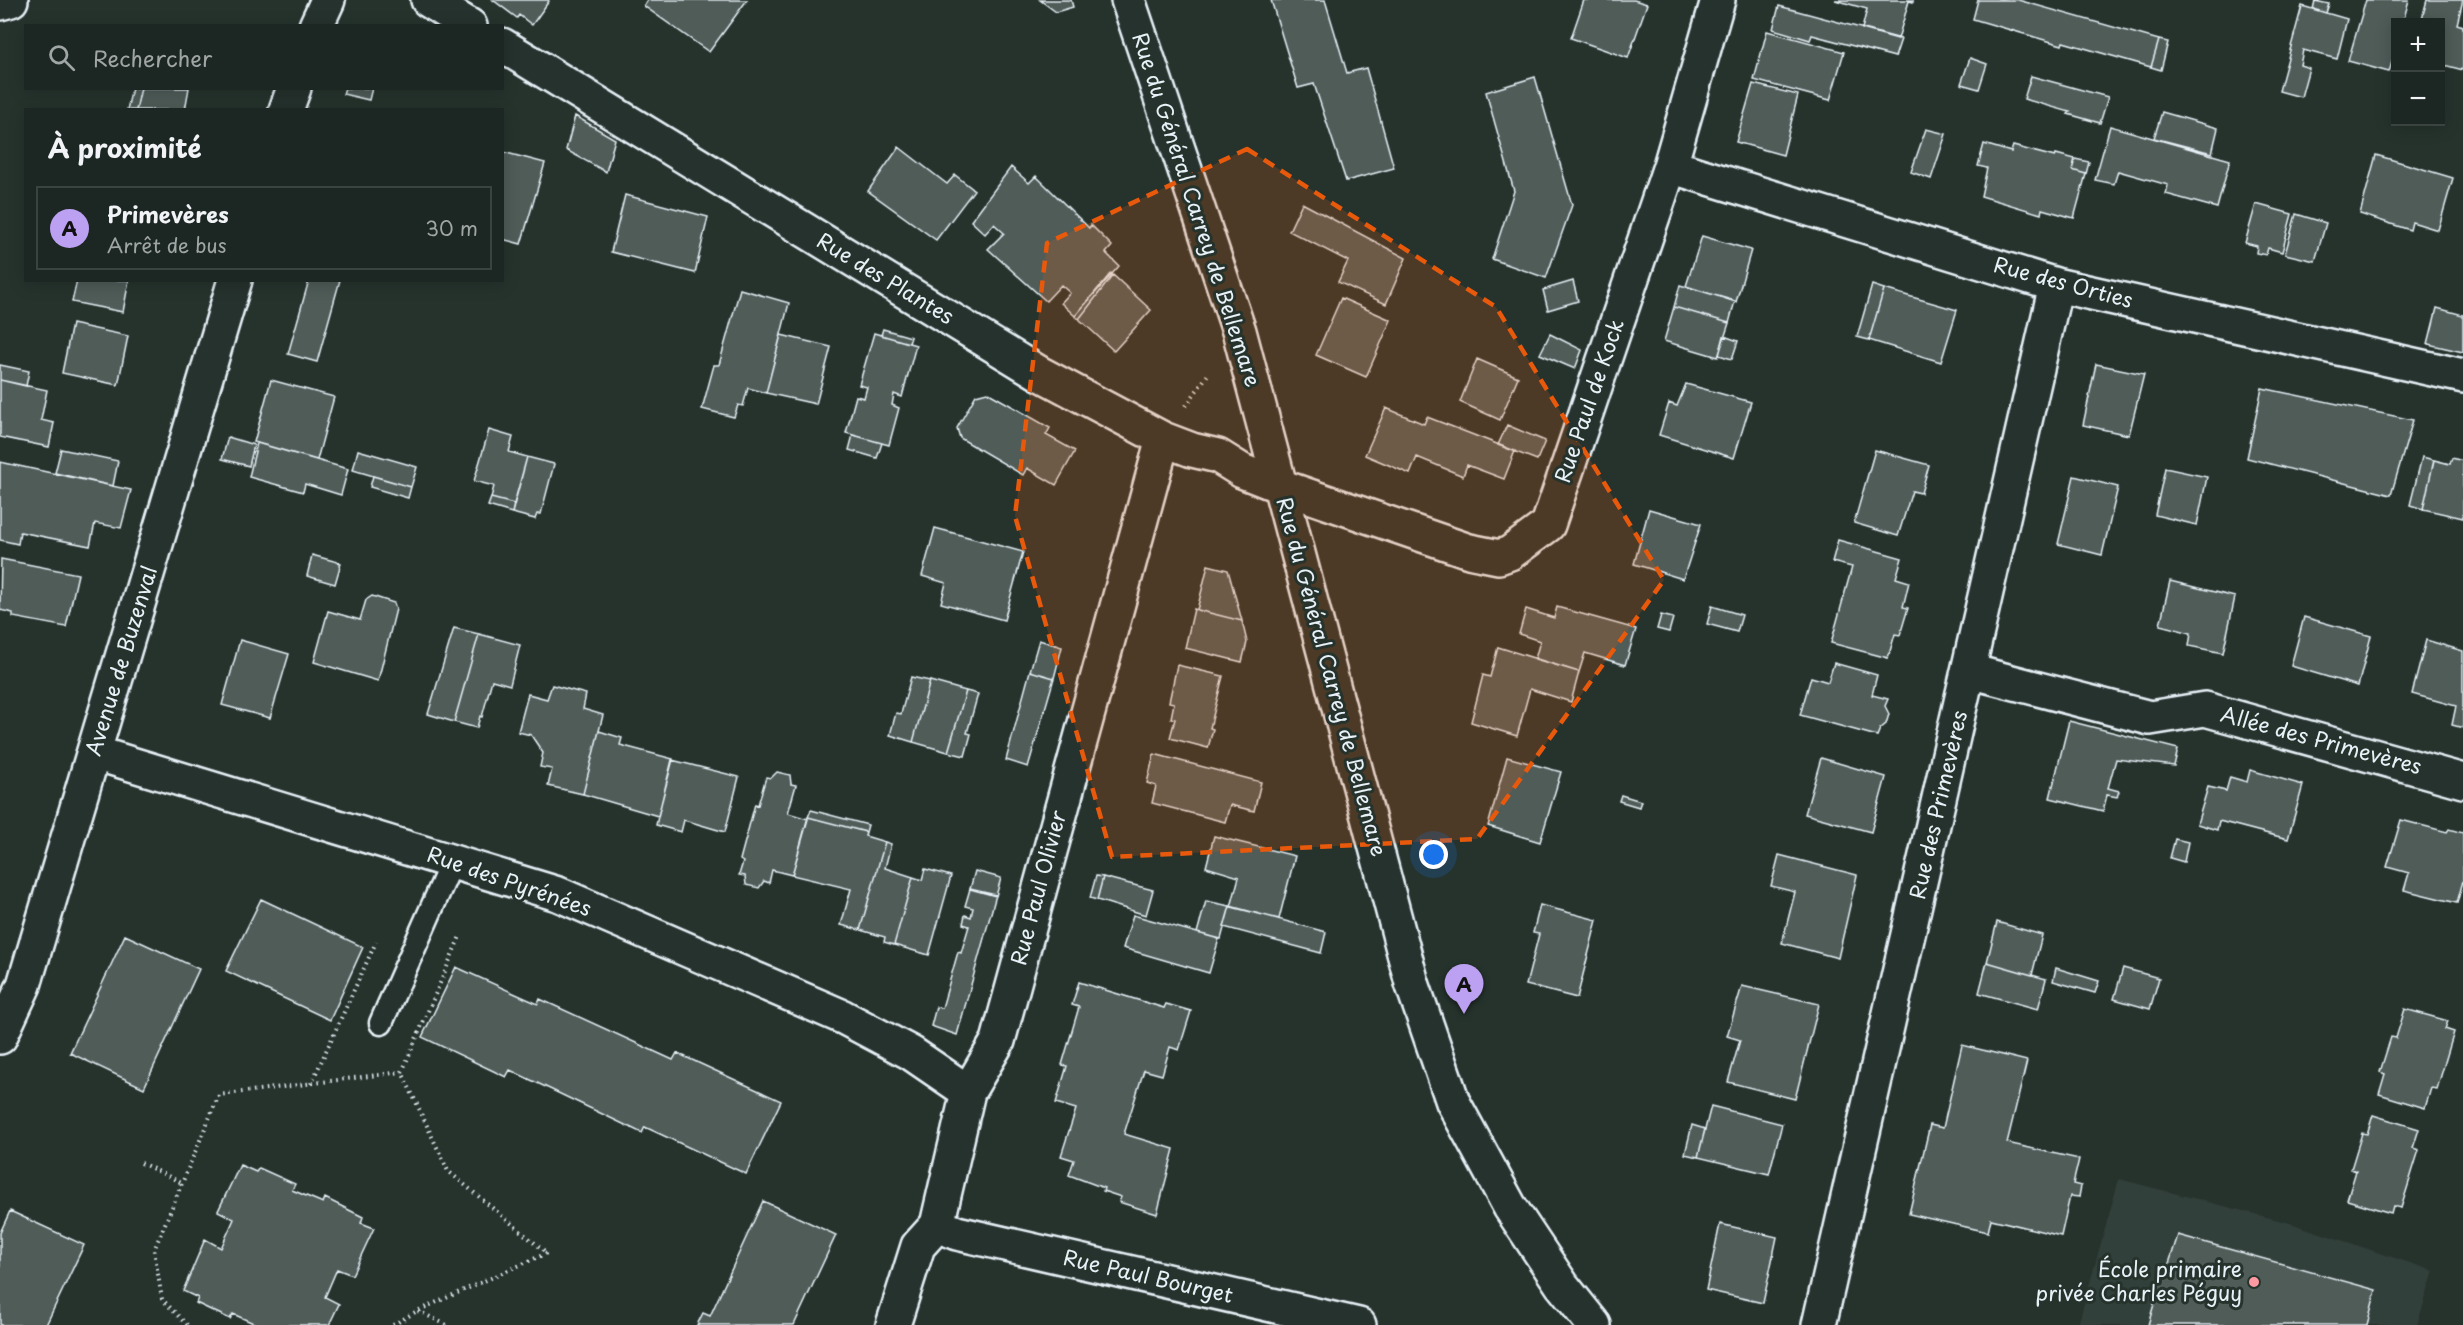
<!DOCTYPE html>
<html lang="fr">
<head>
<meta charset="utf-8">
<style>
  :root { --surface:#1c2622; --page:#29322f; --text:#f1f3f6; --muted:#a0a5a5; --line:#3a4340; --accent:#bca0f2 }
  body { margin:0; font-family:"Playpen Sans",sans-serif; background:var(--page); color:var(--text) }
  .controls { position:absolute; right:18px; top:18px; display:grid; overflow:hidden; border-radius:0px; box-shadow:0 3px 15px #0003 }
  .controls button { width:54px; height:54px; display:grid; place-items:center; padding:0; border:0; border-bottom:2px solid var(--line); background:var(--surface); color:var(--text); font:30px sans-serif }
  .you { position:absolute; left:1434px; top:855px; width:21px; height:21px; margin:-15px; border:4px solid #fff; border-radius:50%; background:#1a73e8; box-shadow:0 0 0 9px #1a73e833 }
  .badge { display:grid; place-items:center; width:39px; height:39px; border-radius:50%; background:var(--accent); color:#111; font-size:20px; font-weight:700 }
  .pin { position:absolute; translate:-50% -50px; filter:drop-shadow(0 2px 3px #0008) }
  .pin::after { content:''; position:absolute; top:32px; width:21px; height:18px; background:inherit; clip-path:polygon(0 0,100% 0,50% 100%) }
  .list { margin:0; padding:0; list-style:none }
  h2 { display:flex; justify-content:space-between; align-items:center; height:78px; margin:0; padding:0 24px; font-size:26px }
  h2 small { font-size:20px; font-weight:400; color:var(--muted) }
  .list li { display:grid; grid-template-columns:39px 1fr auto; gap:18px; align-items:center; box-sizing:border-box; height:84px; margin:0 12px 12px; padding:0 12px; border:2px solid var(--line); border-radius:0px }
  .list b { display:block; font-size:22px; white-space:nowrap }
  .list p { margin:0; font-size:20px; white-space:nowrap; color:var(--muted) }
  .list em { font-size:20px; font-style:normal; color:var(--muted) }
  .icon { flex:none; width:33px; height:33px; fill:none; stroke:currentColor; stroke-width:2; stroke-linecap:round; stroke-linejoin:round }
  .map { position:relative; flex:none; width:2463px; height:1325px; overflow:hidden }
  .search { position:absolute; background:var(--surface); box-shadow:0 3px 15px #0003; left:24px; top:24px; width:480px; height:66px; display:flex; align-items:center; gap:15px; box-sizing:border-box; padding:0 21px; border-radius:0px; color:var(--muted); font-size:22px }
  .panel { position:absolute; background:var(--surface); box-shadow:0 3px 15px #0003; left:24px; top:108px; width:480px; height:174px; border-radius:0px }
  .map>svg:first-child { display:block }
  .built { fill:#333f3a }
  .building { fill:#505c59; stroke:#e8f1f8; stroke-width:1.5 }
  .lines { fill:none; stroke-linecap:round; stroke-linejoin:round }
  .lane-casing { stroke:#e8f1f8; stroke-width:27 }
  .street-casing { stroke:#e8f1f8; stroke-width:38 }
  .path { stroke:#e8f1f8; stroke-width:4; stroke-dasharray:1.5 4.5; stroke-linecap:butt }
  .lane { stroke:#26332d; stroke-width:22 }
  .street { stroke:#26332d; stroke-width:33 }
  .marked { fill:#e8590c; fill-opacity:0.2; stroke:#e8590c; stroke-width:4.5; stroke-dasharray:12 8; stroke-linejoin:round }
  .poi-dot { fill:#ff9aa2; stroke:#26332d; stroke-width:2 }
  .labels { text-anchor:middle; stroke-width:6; stroke-linejoin:round; paint-order:stroke }
  .street-label { font-size:21px; fill:#e8f1f8; stroke:#26332d }
  .poi-label { font-size:21px; fill:#e8f1f8; stroke:#26332d; text-anchor:end }
</style>
</head>
<body>
<div class="map">
<svg width="2463" height="1325" viewBox="0 0 2463 1325">
  <rect width="100%" height="100%" fill="#26332d"/>
  <filter id="ink" filterUnits="userSpaceOnUse"><feTurbulence type="fractalNoise" baseFrequency=".0167" numOctaves="2"/><feDisplacementMap in="SourceGraphic" scale="12" xChannelSelector="R" yChannelSelector="G"/><feConvolveMatrix kernelMatrix="1 2 1 2 8 2 1 2 1" color-interpolation-filters="sRGB"/></filter>
  <g filter="url(#ink)">
    <path class="built" d="M 2119,1179 L 2290,1223 L 2434,1271 L 2417,1325 L 2078,1325 Z"/>
    <path class="building" d="M 493,0 L 548,0 L 549,1 L 532,25 L 519,15 L 517,18 Z
      M 648,0 L 747,0 L 709,52 L 644,6 Z
      M 1040,0 L 1071,0 L 1073,7 L 1056,12 Z
      M 1271,0 L 1325,0 L 1347,73 L 1366,68 L 1394,168 L 1346,181 L 1314,84 L 1298,88 Z
      M 1584,0 L 1634,0 L 1647,4 L 1628,58 L 1571,38 Z
      M 1835,0 L 1913,0 L 1913,2 L 1909,1 L 1898,39 L 1862,29 L 1867,9 Z
      M 1978,0 L 2018,0 L 2159,40 L 2151,67 L 2063,42 L 2062,45 L 1973,19 Z
      M 2366,0 L 2409,0 L 2403,22 L 2396,22 L 2396,49 L 2389,72 L 2348,61 Z
      M 2427,0 L 2463,0 L 2457,24 L 2463,26 L 2463,70 L 2440,64 L 2440,22 L 2421,22 Z
      M 2315,1 L 2329,4 L 2326,13 L 2313,9 Z
      M 1779,6 L 1901,39 L 1895,57 L 1812,35 L 1810,40 L 1773,29 Z
      M 2302,6 L 2347,19 L 2337,59 L 2303,50 L 2300,65 L 2309,68 L 2301,97 L 2279,91 Z
      M 1767,31 L 1844,52 L 1830,100 L 1754,80 Z
      M 2159,40 L 2168,42 L 2161,70 L 2151,67 Z
      M 1970,58 L 1987,64 L 1979,89 L 1961,84 Z
      M 2031,76 L 2108,97 L 2100,123 L 2068,114 L 2070,112 L 2024,99 Z
      M 1535,77 L 1572,205 L 1546,278 L 1492,259 L 1514,191 L 1486,92 Z
      M 1753,84 L 1798,95 L 1783,155 L 1736,142 Z
      M 132,88 L 141,88 L 136,110 L 127,110 Z
      M 141,88 L 189,88 L 185,110 L 136,110 Z
      M 345,88 L 372,88 L 369,100 L 343,94 Z
      M 2162,112 L 2218,128 L 2212,153 L 2154,138 Z
      M 575,116 L 615,139 L 606,172 L 566,150 Z
      M 2110,126 L 2230,160 L 2217,208 L 2166,194 L 2168,185 L 2118,171 L 2114,184 L 2095,180 Z
      M 1926,129 L 1946,134 L 1931,179 L 1911,172 Z
      M 1984,144 L 2011,152 L 2013,146 L 2055,157 L 2056,154 L 2075,159 L 2072,170 L 2086,174 L 2074,218 L 2042,209 L 2041,214 L 1981,196 L 1987,168 L 1978,166 Z
      M 899,147 L 947,184 L 955,175 L 974,190 L 936,240 L 868,191 Z
      M 503,152 L 545,163 L 521,244 L 502,239 Z
      M 2376,155 L 2453,178 L 2438,230 L 2412,222 L 2410,230 L 2360,214 Z
      M 2075,159 L 2089,162 L 2086,174 L 2072,170 Z
      M 1011,167 L 1029,183 L 1036,176 L 1089,228 L 1091,225 L 1112,246 L 1106,253 L 1119,266 L 1075,316 L 1061,303 L 1070,293 L 1061,285 L 1046,301 L 988,249 L 1004,233 L 994,224 L 985,234 L 971,221 Z
      M 625,195 L 708,217 L 695,273 L 611,252 Z
      M 1302,203 L 1406,258 L 1386,304 L 1338,282 L 1348,261 L 1289,231 Z
      M 2256,204 L 2292,214 L 2282,252 L 2268,248 L 2266,255 L 2256,253 L 2257,246 L 2245,243 Z
      M 2296,214 L 2326,223 L 2315,261 L 2285,254 Z
      M 1702,236 L 1751,250 L 1736,302 L 1686,286 Z
      M 1111,273 L 1113,275 L 1079,319 L 1075,316 Z
      M 1113,275 L 1151,310 L 1114,351 L 1079,319 Z
      M 77,280 L 129,280 L 123,312 L 72,302 Z
      M 309,280 L 340,280 L 317,362 L 288,354 Z
      M 1573,281 L 1578,301 L 1548,310 L 1543,290 Z
      M 1680,285 L 1735,301 L 1729,323 L 1674,307 Z
      M 1872,285 L 1884,289 L 1869,340 L 1857,337 Z
      M 740,289 L 789,303 L 766,393 L 748,388 L 743,406 L 738,405 L 734,417 L 702,409 L 714,365 L 719,365 Z
      M 1884,289 L 1957,310 L 1941,362 L 1869,340 Z
      M 1341,298 L 1391,320 L 1366,377 L 1316,355 Z
      M 1674,307 L 1729,323 L 1718,357 L 1664,341 Z
      M 2437,308 L 2463,315 L 2463,352 L 2428,344 Z
      M 72,324 L 128,336 L 118,385 L 62,373 Z
      M 883,329 L 911,337 L 909,343 L 881,335 Z
      M 874,333 L 916,345 L 902,397 L 894,394 L 892,405 L 899,408 L 889,445 L 846,433 L 856,396 L 864,398 L 867,387 L 859,385 Z
      M 1550,334 L 1582,350 L 1575,369 L 1540,354 Z
      M 781,335 L 831,347 L 816,404 L 766,393 Z
      M 1724,336 L 1738,341 L 1732,359 L 1719,355 Z
      M 1477,359 L 1518,377 L 1500,420 L 1460,402 Z
      M 2096,364 L 2144,374 L 2129,435 L 2083,425 Z
      M 0,365 L 29,371 L 26,386 L 0,380 Z
      M 0,380 L 47,390 L 41,420 L 54,423 L 49,447 L 0,437 Z
      M 271,380 L 334,397 L 317,460 L 254,442 Z
      M 1686,384 L 1751,402 L 1734,458 L 1659,435 L 1669,403 L 1677,406 Z
      M 2262,388 L 2413,420 L 2391,495 L 2247,458 Z
      M 987,392 L 1050,428 L 1046,435 L 1075,451 L 1056,485 L 1027,468 L 1023,475 L 960,438 L 957,428 L 976,395 Z
      M 1386,408 L 1424,424 L 1427,417 L 1515,451 L 1504,479 L 1467,465 L 1463,476 L 1417,457 L 1410,474 L 1365,455 Z
      M 1507,425 L 1545,441 L 1537,460 L 1498,445 Z
      M 489,430 L 513,437 L 509,452 L 527,457 L 514,504 L 491,498 L 494,486 L 474,481 Z
      M 853,435 L 882,443 L 877,458 L 849,450 Z
      M 228,437 L 254,445 L 249,466 L 222,459 Z
      M 257,443 L 348,469 L 341,495 L 305,484 L 303,492 L 249,477 Z
      M 61,449 L 118,461 L 113,486 L 55,473 Z
      M 358,450 L 417,467 L 411,487 L 353,470 Z
      M 1875,450 L 1929,465 L 1921,493 L 1912,491 L 1898,536 L 1854,523 Z
      M 527,457 L 554,464 L 541,514 L 537,514 L 535,519 L 512,513 Z
      M 2422,457 L 2434,460 L 2423,509 L 2410,505 Z
      M 2452,458 L 2463,461 L 2463,518 L 2423,509 L 2434,460 L 2450,464 Z
      M 0,462 L 131,490 L 121,528 L 95,523 L 90,546 L 20,532 L 18,544 L 0,540 Z
      M 2165,468 L 2207,477 L 2197,525 L 2155,515 Z
      M 373,476 L 411,487 L 408,498 L 370,487 Z
      M 2074,476 L 2118,487 L 2102,555 L 2058,544 Z
      M 491,498 L 514,504 L 512,513 L 488,506 Z
      M 1649,509 L 1701,524 L 1683,579 L 1634,564 Z
      M 935,528 L 1023,552 L 1004,620 L 941,603 L 946,583 L 922,576 Z
      M 1838,540 L 1902,558 L 1896,578 L 1909,582 L 1903,607 L 1908,608 L 1900,635 L 1895,634 L 1888,658 L 1831,643 L 1852,567 L 1832,562 Z
      M 312,555 L 341,563 L 335,584 L 307,576 Z
      M 1,559 L 78,574 L 66,627 L 13,617 L 13,613 L 0,610 Z
      M 1208,565 L 1228,570 L 1242,621 L 1197,610 Z
      M 2170,581 L 2235,597 L 2223,653 L 2189,646 L 2191,633 L 2160,625 Z
      M 372,596 L 394,603 L 396,609 L 378,681 L 314,662 L 328,611 L 360,620 L 366,600 Z
      M 1712,606 L 1742,615 L 1737,632 L 1707,624 Z
      M 1557,607 L 1636,629 L 1625,665 L 1585,653 L 1579,672 L 1535,659 L 1540,641 L 1519,634 L 1526,609 L 1554,618 Z
      M 1194,609 L 1242,621 L 1247,642 L 1242,662 L 1185,648 Z
      M 1661,615 L 1673,618 L 1669,632 L 1657,629 Z
      M 2304,617 L 2371,636 L 2358,686 L 2291,666 Z
      M 454,628 L 479,634 L 454,722 L 428,714 Z
      M 479,634 L 520,645 L 510,685 L 492,680 L 482,717 L 480,716 L 477,728 L 454,722 Z
      M 240,640 L 289,654 L 270,718 L 222,705 Z
      M 1039,640 L 1062,647 L 1054,678 L 1030,671 Z
      M 2426,640 L 2463,651 L 2463,728 L 2452,725 L 2456,706 L 2412,694 Z
      M 1498,647 L 1579,672 L 1571,702 L 1530,689 L 1517,736 L 1471,722 L 1483,675 L 1490,677 Z
      M 1834,663 L 1877,675 L 1872,695 L 1888,699 L 1885,706 L 1889,714 L 1886,724 L 1880,729 L 1877,736 L 1800,715 L 1811,677 L 1828,682 Z
      M 1177,665 L 1223,676 L 1210,728 L 1213,729 L 1208,748 L 1170,738 L 1175,719 L 1171,718 L 1174,703 L 1169,702 Z
      M 1030,671 L 1054,678 L 1028,767 L 1006,760 Z
      M 911,677 L 930,681 L 913,742 L 890,735 L 896,713 L 901,714 Z
      M 930,681 L 966,691 L 948,752 L 913,742 Z
      M 552,685 L 586,694 L 583,709 L 603,715 L 583,794 L 548,786 L 552,769 L 540,767 L 543,753 L 531,735 L 518,732 L 528,694 L 547,699 Z
      M 966,691 L 978,694 L 967,733 L 971,734 L 965,756 L 948,752 Z
      M 2069,721 L 2178,749 L 2174,766 L 2116,759 L 2108,788 L 2119,791 L 2117,797 L 2107,795 L 2103,811 L 2050,798 Z
      M 599,731 L 622,738 L 620,745 L 673,759 L 658,816 L 583,794 Z
      M 1154,754 L 1261,782 L 1254,811 L 1230,805 L 1225,822 L 1152,803 L 1156,786 L 1147,783 Z
      M 1507,757 L 1561,772 L 1540,842 L 1488,826 Z
      M 1821,758 L 1886,777 L 1871,832 L 1805,814 Z
      M 672,760 L 739,777 L 725,832 L 684,820 L 681,832 L 656,825 Z
      M 2250,770 L 2303,785 L 2288,839 L 2219,821 L 2217,830 L 2197,824 L 2208,787 L 2226,791 L 2230,777 L 2247,782 Z
      M 777,772 L 790,775 L 791,784 L 796,785 L 788,813 L 808,819 L 792,875 L 772,870 L 769,883 L 764,881 L 759,888 L 746,885 L 745,876 L 739,875 L 743,862 L 740,860 L 755,804 L 758,805 L 766,777 L 771,778 Z
      M 1621,795 L 1641,801 L 1639,807 L 1619,801 Z
      M 811,810 L 868,825 L 866,832 L 808,817 Z
      M 808,817 L 866,832 L 865,836 L 885,842 L 860,930 L 841,925 L 851,889 L 792,875 Z
      M 2401,820 L 2447,832 L 2449,829 L 2463,833 L 2463,881 L 2457,903 L 2404,890 L 2409,873 L 2387,867 Z
      M 1214,836 L 1295,856 L 1279,919 L 1231,907 L 1239,877 L 1206,867 Z
      M 2175,839 L 2188,842 L 2184,862 L 2170,858 Z
      M 885,842 L 891,844 L 885,868 L 913,877 L 894,945 L 884,942 L 885,937 L 860,930 Z
      M 1779,855 L 1857,875 L 1838,958 L 1782,943 L 1795,892 L 1771,886 Z
      M 925,869 L 951,876 L 929,955 L 894,945 L 913,877 L 922,880 Z
      M 975,871 L 1001,878 L 996,896 L 970,889 Z
      M 1096,876 L 1103,877 L 1097,900 L 1090,898 Z
      M 1103,877 L 1153,890 L 1146,915 L 1097,900 Z
      M 970,889 L 996,895 L 957,1035 L 931,1026 L 936,1007 L 942,1008 L 958,952 L 961,953 L 969,926 L 963,924 L 965,915 L 971,917 L 973,908 L 965,906 Z
      M 261,899 L 363,947 L 330,1020 L 226,971 Z
      M 1206,901 L 1230,906 L 1221,939 L 1197,933 Z
      M 1540,905 L 1597,920 L 1577,998 L 1526,985 L 1539,934 L 1533,933 Z
      M 1230,906 L 1326,932 L 1321,953 L 1224,927 Z
      M 1133,915 L 1219,939 L 1209,973 L 1123,948 Z
      M 1997,922 L 2042,935 L 2032,975 L 1987,962 Z
      M 125,935 L 199,969 L 144,1088 L 70,1053 Z
      M 1987,962 L 2046,979 L 2038,1009 L 1979,993 Z
      M 456,967 L 538,1004 L 540,999 L 673,1060 L 677,1053 L 781,1101 L 746,1174 L 645,1127 L 642,1133 L 510,1070 L 506,1077 L 422,1037 Z
      M 2056,968 L 2099,981 L 2095,993 L 2053,981 Z
      M 2123,968 L 2159,978 L 2150,1009 L 2114,999 Z
      M 1079,982 L 1164,1008 L 1166,1004 L 1191,1011 L 1179,1050 L 1170,1047 L 1162,1075 L 1144,1070 L 1124,1134 L 1174,1149 L 1157,1214 L 1119,1202 L 1121,1197 L 1103,1191 L 1104,1188 L 1069,1175 L 1074,1160 L 1061,1156 L 1076,1109 L 1056,1103 L 1067,1066 L 1062,1065 L 1079,1007 L 1072,1005 Z
      M 1742,986 L 1819,1004 L 1795,1099 L 1728,1082 L 1740,1040 L 1727,1036 Z
      M 2405,1009 L 2448,1021 L 2445,1029 L 2454,1032 L 2437,1089 L 2431,1088 L 2425,1108 L 2379,1094 L 2385,1074 L 2380,1072 L 2391,1037 L 2396,1038 Z
      M 1962,1045 L 2027,1061 L 2007,1143 L 2079,1159 L 2073,1184 L 2081,1186 L 2079,1197 L 2070,1196 L 2061,1236 L 1991,1219 L 1988,1232 L 1909,1214 L 1930,1125 L 1943,1128 Z
      M 1711,1106 L 1782,1124 L 1769,1174 L 1698,1157 Z
      M 2373,1115 L 2419,1129 L 2413,1148 L 2419,1150 L 2401,1208 L 2393,1206 L 2391,1213 L 2347,1200 L 2356,1171 L 2351,1169 L 2362,1133 L 2367,1134 Z
      M 1692,1125 L 1705,1129 L 1698,1157 L 1685,1154 Z
      M 240,1165 L 256,1172 L 259,1168 L 295,1184 L 292,1190 L 323,1203 L 325,1198 L 363,1217 L 361,1223 L 374,1228 L 352,1275 L 337,1269 L 325,1297 L 339,1304 L 329,1325 L 258,1325 L 233,1314 L 230,1319 L 196,1303 L 198,1298 L 183,1291 L 205,1239 L 221,1248 L 234,1219 L 218,1211 Z
      M 763,1201 L 836,1235 L 794,1325 L 697,1325 L 703,1313 L 710,1316 Z
      M 10,1211 L 84,1245 L 46,1325 L 0,1325 L 0,1233 Z
      M 1720,1224 L 1777,1237 L 1763,1303 L 1706,1290 Z
      M 2178,1235 L 2376,1290 L 2367,1325 L 2148,1325 L 2164,1269 L 2167,1270 Z"/>
    <g class="lines">
      <g class="lane-casing">
        <path id="lane" d="M 381,1023 L 452,862"/>
      </g>
      <g class="street-casing">
        <path id="street" d="M 428,0 L 470,26
          M 1128,0 L 1239,331 L 1412,983 L 1453,1102 L 1510,1207 L 1562,1285 L 1594,1325
          M 0,3 L 11,0
          M 316,26 L 328,0
          M 502,45 L 1039,373 L 1163,439 L 1192,450 L 1218,456 L 1242,471 L 1280,486 L 1469,551 L 1499,557 L 1510,553 L 1548,525 L 1670,166 L 1718,0
          M 286,110 L 294,88
          M 1670,166 L 2056,285 L 2463,376
          M 1969,671 L 2150,718 L 2205,709 L 2463,781
          M 95,753 L 558,894 L 843,1017 L 911,1053 L 968,1092
          M 0,1037 L 24,985 L 235,280
          M 937,1225 L 957,1233 L 1359,1325
          M 893,1325 L 918,1246 L 937,1225 L 968,1092 L 998,1041 L 1163,439
          M 1819,1325 L 2056,285"/>
      </g>
      <path class="path" d="M 1186,406 L 1209,373
        M 311,1084 L 376,942
        M 141,1163 L 182,1183
        M 418,1311 L 447,1325
        M 187,1325 L 162,1299 L 154,1250 L 219,1095 L 402,1072
        M 393,1325 L 417,1311 L 547,1253 L 448,1171 L 402,1072 L 461,934"/>
      <use href="#lane" class="lane"/>
      <use href="#street" class="street"/>
    </g>
  </g>
  <path class="marked" d="M 1247,149 L 1496,307 L 1664,580 L 1477,839 L 1112,857 L 1015,516 L 1047,243 Z"/>
  <circle class="poi-dot" cx="2254" cy="1282" r="6"/>
  <g class="labels">
    <g class="street-label">
      <text transform="translate(1196 210) rotate(72)" y="7">Rue du Général Carrey de Bellemare</text>
      <text transform="translate(885 279) rotate(31)" y="7">Rue des Plantes</text>
      <text transform="translate(2063 283) rotate(15)" y="7">Rue des Orties</text>
      <text transform="translate(1590 401) rotate(-71)" y="7">Rue Paul de Kock</text>
      <text transform="translate(122 661) rotate(-73)" y="7">Avenue de Buzenval</text>
      <text transform="translate(1331 677) rotate(75)" y="7">Rue du Général Carrey de Bellemare</text>
      <text transform="translate(2321 741) rotate(15)" y="7">Allée des Primevères</text>
      <text transform="translate(1939 805) rotate(-77)" y="7">Rue des Primevères</text>
      <text transform="translate(509 882) rotate(19)" y="7">Rue des Pyrénées</text>
      <text transform="translate(1039 888) rotate(-75)" y="7">Rue Paul Olivier</text>
      <text transform="translate(1148 1277) rotate(13)" y="7">Rue Paul Bourget</text>
    </g>
    <g class="poi-label">
      <text x="2242" y="1277">École primaire<tspan x="2242" dy="24">privée Charles Péguy</tspan></text>
    </g>
  </g>
</svg>
<div class="controls">
<button>+</button>
<button>−</button>
</div>
<div class="you"></div>
<div class="pin badge" style="left:1464px;top:1014px">A</div>
<div class="search"><svg class="icon" aria-label="search" viewBox="0 0 24 24"><circle cx="10" cy="10" r="6"/><path d="M15 15l6 6"/></svg>Rechercher</div>
<section class="panel">
<h2>À proximité<small></small></h2>
<ul class="list">
<li><span class="badge">A</span><div><b>Primevères</b><p>Arrêt de bus</p></div><em>30 m</em></li>
</ul>
</section>
</div>
</body>
</html>
